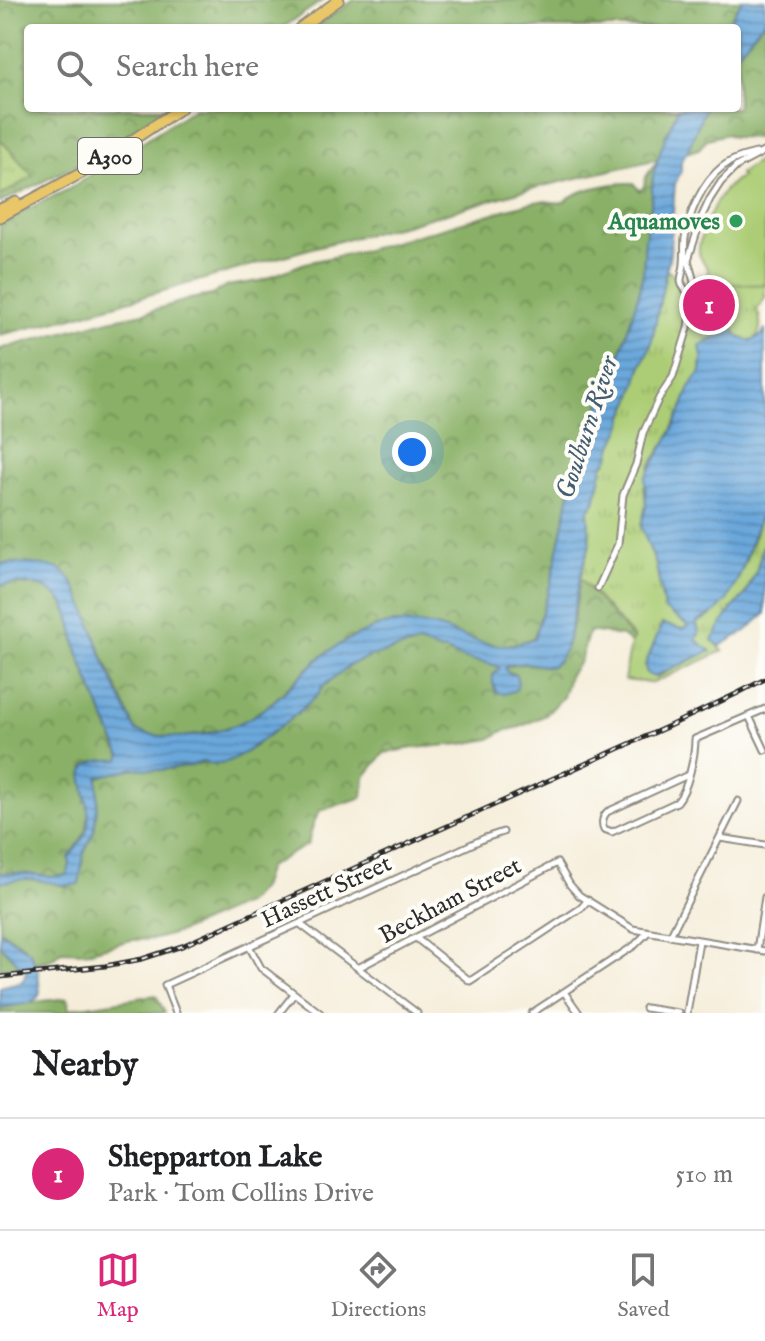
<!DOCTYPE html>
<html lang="en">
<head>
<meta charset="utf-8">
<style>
  :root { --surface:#fff; --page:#f6f6f6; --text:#202124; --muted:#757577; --line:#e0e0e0; --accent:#db2777 }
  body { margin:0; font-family:"IM FELL English",serif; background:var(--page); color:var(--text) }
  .you { position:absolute; left:412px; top:452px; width:28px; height:28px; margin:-20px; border:6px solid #fff; border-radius:50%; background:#1a73e8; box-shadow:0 0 0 12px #1a73e833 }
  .badge { display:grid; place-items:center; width:52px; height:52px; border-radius:50%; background:var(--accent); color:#fff; font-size:26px; font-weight:700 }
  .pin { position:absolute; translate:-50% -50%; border:4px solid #fff; box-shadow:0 2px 8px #0006 }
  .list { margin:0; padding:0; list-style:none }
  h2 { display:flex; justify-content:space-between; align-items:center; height:104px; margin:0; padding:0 32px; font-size:34px }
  h2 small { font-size:26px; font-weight:400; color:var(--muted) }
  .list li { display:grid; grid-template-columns:52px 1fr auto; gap:24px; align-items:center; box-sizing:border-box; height:112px; padding:0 32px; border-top:2px solid var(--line) }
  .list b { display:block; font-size:30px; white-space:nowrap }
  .list p { margin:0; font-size:26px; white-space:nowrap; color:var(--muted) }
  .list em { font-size:26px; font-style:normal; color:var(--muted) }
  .icon { flex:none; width:44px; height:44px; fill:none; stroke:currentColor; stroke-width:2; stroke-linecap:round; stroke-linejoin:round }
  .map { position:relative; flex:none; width:765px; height:1013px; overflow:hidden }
  .search { position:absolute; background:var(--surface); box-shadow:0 2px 6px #0004; left:24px; right:24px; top:24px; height:88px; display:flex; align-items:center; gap:20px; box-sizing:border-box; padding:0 28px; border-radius:8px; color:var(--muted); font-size:30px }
  .sheet { height:216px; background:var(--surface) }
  nav { display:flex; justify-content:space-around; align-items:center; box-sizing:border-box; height:112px; border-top:2px solid var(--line); background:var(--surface); font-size:22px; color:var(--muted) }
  nav a { display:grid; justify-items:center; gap:4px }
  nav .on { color:var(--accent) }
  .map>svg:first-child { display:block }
  .grass { fill:#accd75; stroke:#6c7c50; stroke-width:2 }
  .forest { fill:url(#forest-crowns); stroke:#5a6e48; stroke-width:2 }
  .park { fill:url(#park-tufts); stroke:#6c7c50; stroke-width:2 }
  .water { fill:url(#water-rules); stroke:#4a6983; stroke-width:2 }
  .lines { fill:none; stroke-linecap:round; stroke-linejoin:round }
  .minor-casing { stroke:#908c82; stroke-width:9 }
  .trunk-casing { stroke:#908c82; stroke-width:13 }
  .minor { stroke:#fff; stroke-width:5 }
  .trunk { stroke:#e9c769; stroke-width:9 }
  .rail-casing { stroke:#2b2b2b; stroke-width:5 }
  .rail { stroke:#fdfcf7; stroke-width:2; stroke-dasharray:6; stroke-linecap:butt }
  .leisure-dot { fill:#2e9e5b; stroke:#fdfcf7; stroke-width:3 }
  .labels { text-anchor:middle; stroke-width:8; stroke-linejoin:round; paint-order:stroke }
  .shield { fill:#fdfcf7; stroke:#6a6a68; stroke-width:2 }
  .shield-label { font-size:22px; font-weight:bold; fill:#2b2b2b }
  .leisure-label { font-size:24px; font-weight:bold; fill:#27864d; stroke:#fdfcf7; text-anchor:end }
  .street-label { font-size:24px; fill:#2b2b2b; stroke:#fdfcf7 }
  .water-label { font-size:26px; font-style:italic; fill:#445d71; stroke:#fdfcf7 }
</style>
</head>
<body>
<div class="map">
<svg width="765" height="1013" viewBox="0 0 765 1013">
  <defs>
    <pattern id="forest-crowns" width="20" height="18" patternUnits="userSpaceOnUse" patternTransform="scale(2)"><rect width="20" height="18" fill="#89b066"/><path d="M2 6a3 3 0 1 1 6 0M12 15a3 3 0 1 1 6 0" fill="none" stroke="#708f54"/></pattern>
    <pattern id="park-tufts" width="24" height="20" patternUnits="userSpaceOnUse" patternTransform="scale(2)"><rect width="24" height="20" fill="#accd75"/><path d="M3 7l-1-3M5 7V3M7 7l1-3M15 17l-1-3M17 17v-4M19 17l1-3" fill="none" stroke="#94b065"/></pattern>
    <pattern id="water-rules" width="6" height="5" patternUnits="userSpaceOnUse" patternTransform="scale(2)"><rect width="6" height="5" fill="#6aa7db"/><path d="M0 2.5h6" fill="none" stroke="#5788b2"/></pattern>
  </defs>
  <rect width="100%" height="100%" fill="#fdfcf7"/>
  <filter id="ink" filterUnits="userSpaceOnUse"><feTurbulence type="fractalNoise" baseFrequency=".0125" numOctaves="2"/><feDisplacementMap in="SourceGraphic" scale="16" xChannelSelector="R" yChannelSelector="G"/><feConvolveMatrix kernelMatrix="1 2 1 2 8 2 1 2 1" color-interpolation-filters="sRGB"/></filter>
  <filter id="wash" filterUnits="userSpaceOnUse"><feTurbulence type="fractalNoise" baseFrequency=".006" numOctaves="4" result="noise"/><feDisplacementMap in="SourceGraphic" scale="32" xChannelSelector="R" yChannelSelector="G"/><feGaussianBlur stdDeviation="1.8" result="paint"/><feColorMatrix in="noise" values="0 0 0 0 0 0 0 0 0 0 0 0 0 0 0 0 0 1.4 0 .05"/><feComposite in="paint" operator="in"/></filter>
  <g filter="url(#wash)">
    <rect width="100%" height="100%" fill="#f5edd9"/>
    <path class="grass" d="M 760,160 L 763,163 L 765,161 L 765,285 L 719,285 L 718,283 L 707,284 L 708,268 C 704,263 699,258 699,252 C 698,245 701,239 703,233 C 711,210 720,188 741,177 L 739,174 Z"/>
    <path class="forest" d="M 0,0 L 323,0 L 282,28 L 28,28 L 28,108 L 167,108 L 107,150 L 0,203 L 0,196 L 32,176 L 0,139 Z
      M 354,0 L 742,0 L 725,28 L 314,28 Z
      M 765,20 L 765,138 L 733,137 L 727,134 L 707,139 L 699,149 L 686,153 L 705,108 L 737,108 L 737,53 Z
      M 195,108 L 678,108 L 662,146 L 653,175 L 651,206 L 645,238 L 643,274 L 638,296 L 618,362 L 581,452 L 572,484 L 552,579 L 534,638 L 517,644 L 501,646 L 476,641 L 428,626 L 396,623 L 375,627 L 346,642 L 317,660 L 274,701 L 245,722 L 216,731 L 179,738 L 153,736 L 136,731 L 104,659 L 78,593 L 33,564 L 0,564 L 0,349 L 109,320 L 144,313 L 190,299 L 212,295 L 226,286 L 260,281 L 305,263 L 366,250 L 515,207 C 524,205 533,201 543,201 C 550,201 556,204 564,202 C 577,189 614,182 633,183 L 640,191 L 644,186 L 646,177 L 658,159 L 522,191 L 405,225 L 319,246 L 69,318 L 0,335 L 0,222 L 67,190 Z
      M 580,578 L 634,640 L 631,643 L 622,636 L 589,631 L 580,661 L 569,676 L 563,697 L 546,715 L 520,727 L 503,731 L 490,739 L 462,744 L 413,748 L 384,753 L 365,777 L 363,797 L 319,811 L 313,825 L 308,844 L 268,867 L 261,888 L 247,903 L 180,932 L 155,939 L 131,940 L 87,952 L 61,951 L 52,959 L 35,963 L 27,949 L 0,930 L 0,882 L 24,878 L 47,881 L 68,887 L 94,831 L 98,799 L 97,777 L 134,768 L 160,770 L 190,766 L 246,752 L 294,716 L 318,694 L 322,687 L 352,664 L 375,655 L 420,643 L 441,651 L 446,649 L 486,663 L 493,664 L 508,673 L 505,668 C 518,661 536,664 550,667 C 572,650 576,605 580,578 Z
      M 7,584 C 25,584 47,584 60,599 C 73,614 73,640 80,658 C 92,691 107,724 121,756 L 121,760 L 82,775 C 89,814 96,824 69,857 L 70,865 L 67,875 L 53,877 L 0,873 L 0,585 Z
      M 0,945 L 21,966 L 0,969 Z
      M 156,995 L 165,1013 L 0,1013 L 0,1006 L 68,998 L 69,1009 Z"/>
    <path class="park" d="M 0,139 L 33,176 L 0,196 Z
      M 666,270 L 687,283 L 765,285 L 765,298 L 757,310 C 765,327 758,351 737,335 L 702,358 L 701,372 L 691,386 L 681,411 L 669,437 L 651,464 L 644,487 L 646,506 L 641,526 L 656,565 L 664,609 L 687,624 L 688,628 L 682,629 L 662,624 L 657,677 L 710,651 L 695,639 L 697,622 C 736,613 753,537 765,503 L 765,539 L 756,572 L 745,595 L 730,611 L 713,639 L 723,651 L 653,683 L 624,680 L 631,643 L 634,638 L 580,578 L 590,544 L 588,511 L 595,502 L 603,466 L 610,456 L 613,445 L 623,424 L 624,416 L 632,399 L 641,367 L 651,345 Z"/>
    <path class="water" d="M 742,0 L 765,0 L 765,20 L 737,53 L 737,28 L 725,28 Z
      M 678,108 L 705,108 L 688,150 L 681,161 L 681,171 L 675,184 L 670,253 L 651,345 L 641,367 L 632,399 L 624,416 L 623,424 L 613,445 L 610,456 L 603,466 L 595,502 L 588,511 L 590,544 L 580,578 L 569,635 L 565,649 L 558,661 L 550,667 L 526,663 L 508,665 L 505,668 L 508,673 L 516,675 L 518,683 L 516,690 L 504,694 L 496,692 L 493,684 L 493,675 L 500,668 C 483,658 464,664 446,650 L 441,651 L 419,643 L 375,655 L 352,664 L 322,687 L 318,694 L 294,716 L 246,752 L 227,762 L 211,764 L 204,761 L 190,766 L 160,770 L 134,768 L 98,777 L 98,799 L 94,831 L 84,853 L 79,884 C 61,888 44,879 26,879 C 17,879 9,882 0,882 L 0,873 L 22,873 L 53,877 L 67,875 L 70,865 L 69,857 C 76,848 86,837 88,825 C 93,790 59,757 120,760 L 121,756 C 107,723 92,690 80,657 C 73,639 73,613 59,598 C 44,583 20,582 0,585 L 0,564 C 13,561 49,564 61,570 C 80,581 95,637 103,658 C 113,683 125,707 136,731 C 182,745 237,733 274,701 C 288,690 300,675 314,663 C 330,648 352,637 372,629 C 392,620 419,622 439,628 C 460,634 481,646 504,645 C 515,645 524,642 534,638 L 552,579 L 572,484 L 581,452 L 618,362 L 638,296 L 643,274 L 645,238 L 651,206 L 653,175 L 662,146 Z
      M 765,329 L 765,503 L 739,577 L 728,599 L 715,613 L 697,622 L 699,636 L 695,639 L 711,651 L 653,677 L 646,673 L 645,665 L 662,624 L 682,629 L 688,627 L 686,624 L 664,609 L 656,565 L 641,526 L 646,506 L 645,478 L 669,437 L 681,411 L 691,385 L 701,372 L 702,358 L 700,345 L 734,330 L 740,338 L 751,341 L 762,335 Z
      M 765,539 L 765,614 L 746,631 L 720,646 L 712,640 L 730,611 L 745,595 L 756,572 Z
      M 0,931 L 30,952 L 38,971 L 40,993 L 38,997 L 30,1003 L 0,1008 L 0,987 L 23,981 L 26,971 L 0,945 Z"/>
  </g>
  <g filter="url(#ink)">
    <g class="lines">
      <g class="minor-casing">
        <path id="minor" d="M 691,296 C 688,291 681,288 681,281 C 681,276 684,269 684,263 C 685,255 684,246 685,238 C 689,213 702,183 722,167 C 732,159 744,156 756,153
          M 598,588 L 618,544 L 623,495 L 636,464 L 643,433 L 659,398 L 673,377 L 688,328 L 694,282 L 688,260 L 702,216 L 710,199 L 721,182 L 737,166 L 765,151
          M 749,716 L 765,750
          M 688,775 L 607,812 C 603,816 601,823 604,829 L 612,832 L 677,802 C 688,790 695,755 695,739 L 765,709
          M 720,838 L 765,845
          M 300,924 L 417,1013
          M 670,936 L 738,801
          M 416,938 L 470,981 L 581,908 L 588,900
          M 249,946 L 261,968 L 320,1013
          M 757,950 L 765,897
          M 358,968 L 557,863 L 570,885 L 579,895 L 633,929 L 765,951
          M 564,992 L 579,1013
          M 645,1008 L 678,1013
          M 176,1013 L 165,985 L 485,838 L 503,832
          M 279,1013 L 294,994
          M 532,1013 L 635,945 L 647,933
          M 687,1013 L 699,941"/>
      </g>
      <g class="trunk-casing">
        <path id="trunk" d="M 300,28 L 339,0
          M 0,209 L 16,202
          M 0,217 L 87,170 L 181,108"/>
      </g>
      <use href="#minor" class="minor"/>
      <use href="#trunk" class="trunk"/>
      <g class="rail-casing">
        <path id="rail" d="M 0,977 L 105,966 L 142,959 L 182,946 L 669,726 L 738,693 L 765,679"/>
      </g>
      <use href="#rail" class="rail"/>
    </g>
  </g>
  <circle class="leisure-dot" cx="736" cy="221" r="8"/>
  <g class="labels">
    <rect class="shield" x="78" y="138" width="64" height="36" rx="6"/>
    <g class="shield-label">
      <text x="110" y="164">A300</text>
    </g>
    <g class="leisure-label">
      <text x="720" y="229">Aquamoves</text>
    </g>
    <g class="street-label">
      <text transform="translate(326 891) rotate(-25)" y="8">Hassett Street</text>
      <text transform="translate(450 900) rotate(-28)" y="8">Beckham Street</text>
    </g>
    <g class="water-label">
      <text transform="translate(586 427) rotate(-72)" y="9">Goulburn River</text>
    </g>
  </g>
</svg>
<div class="you"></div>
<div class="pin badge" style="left:709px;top:305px">1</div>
<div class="search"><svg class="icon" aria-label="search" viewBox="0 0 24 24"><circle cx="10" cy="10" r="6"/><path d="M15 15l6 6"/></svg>Search here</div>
</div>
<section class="sheet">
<h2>Nearby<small></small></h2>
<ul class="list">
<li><span class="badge">1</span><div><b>Shepparton Lake</b><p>Park · Tom Collins Drive</p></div><em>510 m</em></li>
</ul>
</section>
<nav>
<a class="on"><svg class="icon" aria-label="map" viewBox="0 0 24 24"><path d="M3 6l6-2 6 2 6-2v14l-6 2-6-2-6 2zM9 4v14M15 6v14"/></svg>Map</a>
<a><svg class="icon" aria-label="directions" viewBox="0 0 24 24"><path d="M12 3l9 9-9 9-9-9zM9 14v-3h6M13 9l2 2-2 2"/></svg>Directions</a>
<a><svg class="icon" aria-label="saved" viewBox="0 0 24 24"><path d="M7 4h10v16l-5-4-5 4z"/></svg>Saved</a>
</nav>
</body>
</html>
